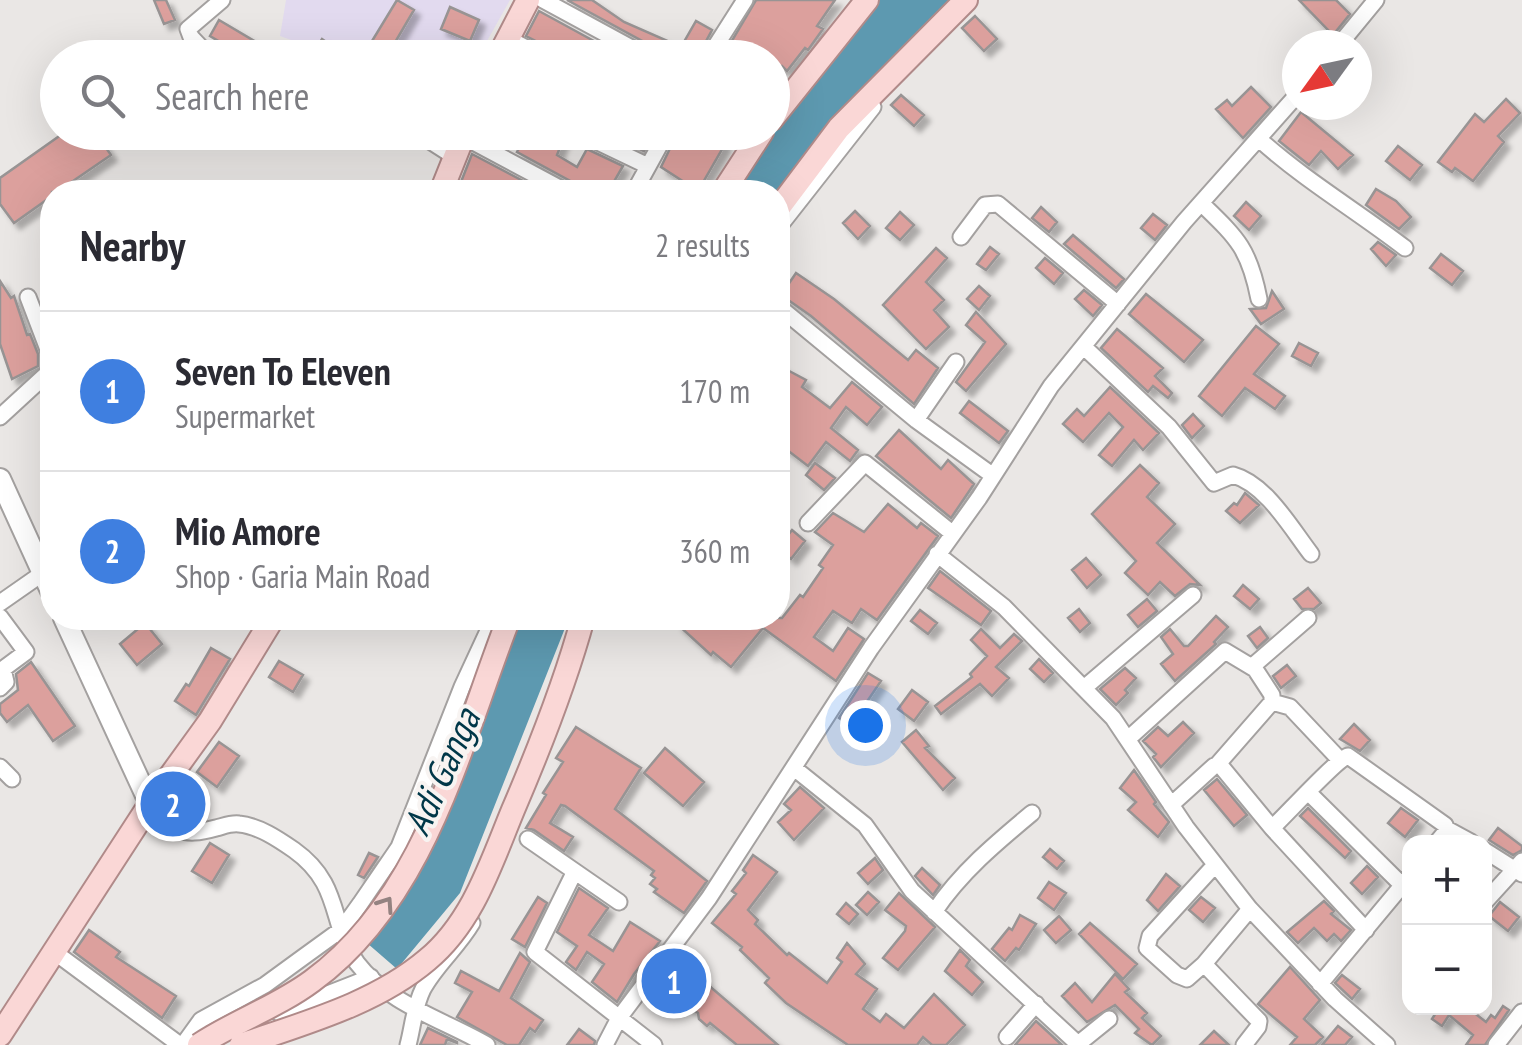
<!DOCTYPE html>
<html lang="en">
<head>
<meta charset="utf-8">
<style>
  :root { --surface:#fff; --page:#f2f2f3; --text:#2b2b33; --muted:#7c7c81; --line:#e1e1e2; --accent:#0f766e }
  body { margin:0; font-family:"PT Sans Narrow",sans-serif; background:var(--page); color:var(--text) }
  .controls { position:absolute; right:30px; bottom:30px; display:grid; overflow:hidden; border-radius:20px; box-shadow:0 10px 40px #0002 }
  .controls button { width:90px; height:90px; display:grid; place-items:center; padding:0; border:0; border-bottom:2px solid var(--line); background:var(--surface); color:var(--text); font:50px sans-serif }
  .compass { position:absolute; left:1282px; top:30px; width:90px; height:90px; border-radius:50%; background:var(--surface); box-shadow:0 10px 40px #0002; rotate:237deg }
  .you { position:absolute; left:865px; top:725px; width:35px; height:35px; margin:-25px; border:8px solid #fff; border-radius:50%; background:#1a73e8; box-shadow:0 0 0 15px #1a73e833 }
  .badge { display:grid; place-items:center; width:65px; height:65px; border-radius:50%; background:var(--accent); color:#fff; font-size:32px; font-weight:700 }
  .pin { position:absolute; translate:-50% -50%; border:5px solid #fff; box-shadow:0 2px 10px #0006 }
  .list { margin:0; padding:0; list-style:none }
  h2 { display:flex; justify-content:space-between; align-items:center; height:130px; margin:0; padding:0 40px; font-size:42px }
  h2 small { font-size:32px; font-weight:400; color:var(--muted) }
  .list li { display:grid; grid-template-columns:65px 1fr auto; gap:30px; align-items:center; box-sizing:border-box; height:160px; padding:0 40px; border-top:2px solid var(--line) }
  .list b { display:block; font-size:38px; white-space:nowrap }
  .list p { margin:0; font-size:32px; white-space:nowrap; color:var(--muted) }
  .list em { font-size:32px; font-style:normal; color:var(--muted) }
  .icon { flex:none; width:55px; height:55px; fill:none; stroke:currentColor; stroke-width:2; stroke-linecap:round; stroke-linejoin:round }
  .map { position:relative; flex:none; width:1522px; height:1045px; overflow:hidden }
  .search { position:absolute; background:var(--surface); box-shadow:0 10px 40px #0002; left:40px; top:40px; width:750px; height:110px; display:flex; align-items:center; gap:25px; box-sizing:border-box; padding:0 35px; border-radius:55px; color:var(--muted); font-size:38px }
  .panel { position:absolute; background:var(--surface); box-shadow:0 10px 40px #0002; left:40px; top:180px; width:750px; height:450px; border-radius:40px }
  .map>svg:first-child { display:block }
  .education { fill:#e2daef }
  .water { fill:#5d99b0 }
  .building { fill:#dca09d; stroke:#989494; stroke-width:2.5; filter:url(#shadow) }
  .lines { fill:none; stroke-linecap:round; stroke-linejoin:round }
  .minor-casing { stroke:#a4a1a0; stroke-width:19 }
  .secondary-casing { stroke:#a4a1a0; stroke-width:24 }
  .primary-casing { stroke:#b08a89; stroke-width:26 }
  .minor { stroke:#fff; stroke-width:15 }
  .secondary { stroke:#fff; stroke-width:20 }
  .primary { stroke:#fad7d6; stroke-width:22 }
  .primary-bridge-casing { stroke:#b08a89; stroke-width:26; stroke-linecap:butt }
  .primary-bridge { stroke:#fad7d6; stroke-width:22 }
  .oneway { stroke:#948281 }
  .labels { text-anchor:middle; stroke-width:8; stroke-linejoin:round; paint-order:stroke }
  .water-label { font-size:38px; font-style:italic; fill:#003748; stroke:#f8f4f2 }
</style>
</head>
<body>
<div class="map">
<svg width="1522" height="1045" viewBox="0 0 1522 1045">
  <defs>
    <filter id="shadow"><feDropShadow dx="6" dy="6" stdDeviation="2.5" flood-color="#0004"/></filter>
  </defs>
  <rect width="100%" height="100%" fill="#eae7e5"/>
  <path class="education" d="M 286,0 L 510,0 L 478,57 L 338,57 L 280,36 Z"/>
  <path class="water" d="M 875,0 L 954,0 L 778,192 L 736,192 L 761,149 Z
    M 523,618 L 569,618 L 460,893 L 397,969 L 367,943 Z"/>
  <path class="building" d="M 154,0 L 166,0 L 175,20 L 164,24 Z
    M 397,0 L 414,10 L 390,51 L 372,41 Z
    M 567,0 L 592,0 L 624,22 L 681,47 L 696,21 L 712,30 L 697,58 L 661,58 L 655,48 Z
    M 756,0 L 835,0 L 817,26 L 823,29 L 808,50 L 805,48 L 787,71 L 782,66 L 772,77 L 772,58 L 728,58 L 724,54 Z
    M 1299,0 L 1336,0 L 1350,14 L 1333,35 Z
    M 450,7 L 479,20 L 470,41 L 441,29 Z
    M 539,11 L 625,58 L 556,58 L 551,49 L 526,36 Z
    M 975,16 L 997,39 L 984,51 L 962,28 Z
    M 219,20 L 283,58 L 251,58 L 240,51 L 236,58 L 231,58 L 221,52 L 225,45 L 210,36 Z
    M 322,39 L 349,58 L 310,58 Z
    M 1251,87 L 1271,107 L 1243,138 L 1216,109 L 1227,100 L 1232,106 Z
    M 901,95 L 924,115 L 914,126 L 891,105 Z
    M 1506,99 L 1520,113 L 1498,136 L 1504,142 L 1473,181 L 1455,168 L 1452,172 L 1438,162 L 1475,114 L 1484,122 Z
    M 1301,112 L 1353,155 L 1338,169 L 1321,151 L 1309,165 L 1279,141 Z
    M 65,132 L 95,132 L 111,155 L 57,192 L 52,192 L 52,196 L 14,223 L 0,204 L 0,178 Z
    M 528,132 L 566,132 L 557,155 L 577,167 L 587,149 L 623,166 L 612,185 L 623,192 L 578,192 L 572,182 L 517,152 Z
    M 604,132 L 620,132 L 630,139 L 634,132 L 654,132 L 644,151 Z
    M 678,132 L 727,132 L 721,141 L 725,144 L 698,191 L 661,167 Z
    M 1398,146 L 1422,165 L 1410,180 L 1386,161 Z
    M 472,154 L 544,192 L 499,190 L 497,192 L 457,192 Z
    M 1376,189 L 1396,201 L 1411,217 L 1399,229 L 1366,205 Z
    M 1246,202 L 1261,216 L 1249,230 L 1234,216 Z
    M 1041,207 L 1057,222 L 1049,232 L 1032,218 Z
    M 855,211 L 870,226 L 858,239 L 843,223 Z
    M 900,212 L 914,225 L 900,240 L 886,228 Z
    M 1153,214 L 1167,225 L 1155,240 L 1141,228 Z
    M 1073,235 L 1124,279 L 1116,288 L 1064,244 Z
    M 1378,242 L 1396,255 L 1386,266 L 1371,249 Z
    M 990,247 L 999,254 L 986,270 L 977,264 Z
    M 936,248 L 947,258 L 926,282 L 944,300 L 934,310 L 949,327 L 926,349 L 883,305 Z
    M 1441,254 L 1463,271 L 1452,285 L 1430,268 Z
    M 1045,258 L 1063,273 L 1054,284 L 1036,268 Z
    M 796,273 L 834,299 L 908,360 L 916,350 L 938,368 L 914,404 L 811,316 L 781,295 Z
    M 0,281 L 11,298 L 14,296 L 27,335 L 30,334 L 38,354 L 38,366 L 12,379 L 0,344 Z
    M 979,286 L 990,296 L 979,310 L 967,299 Z
    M 1084,290 L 1102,305 L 1093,316 L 1075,299 Z
    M 1272,291 L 1284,309 L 1261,324 L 1250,309 L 1266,308 Z
    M 1146,294 L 1203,340 L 1184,362 L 1129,314 Z
    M 976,312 L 1006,344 L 966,391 L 956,382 L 985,342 L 966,325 Z
    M 1256,326 L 1279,344 L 1254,374 L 1285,396 L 1275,409 L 1245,388 L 1222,416 L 1199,396 Z
    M 1117,329 L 1163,368 L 1155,376 L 1172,393 L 1168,398 L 1153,386 L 1148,392 L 1101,348 Z
    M 1299,343 L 1318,353 L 1311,366 L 1292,356 Z
    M 778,365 L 806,380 L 802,387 L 830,408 L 852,382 L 882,407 L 867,425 L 846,407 L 831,428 L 858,450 L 850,461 L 826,442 L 808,466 L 778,443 Z
    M 1110,387 L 1159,433 L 1143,450 L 1134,440 L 1112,466 L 1099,455 L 1123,427 L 1109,413 L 1083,442 L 1063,424 L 1077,409 L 1084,416 Z
    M 969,401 L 1008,431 L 999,443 L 960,413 Z
    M 1193,414 L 1204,426 L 1192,438 L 1182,425 Z
    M 899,430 L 941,469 L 948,460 L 974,484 L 951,518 L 876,456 Z
    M 815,463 L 835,478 L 824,490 L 806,475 Z
    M 1140,465 L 1159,483 L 1147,497 L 1175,524 L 1157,543 L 1200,585 L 1190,584 L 1175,596 L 1160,582 L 1148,595 L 1125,573 L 1136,561 L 1092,514 Z
    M 1245,493 L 1259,505 L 1240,523 L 1226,511 L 1234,503 L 1237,505 Z
    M 888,504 L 917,528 L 921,523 L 938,536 L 877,620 L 861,609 L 852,623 L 833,611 L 814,637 L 833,651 L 848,628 L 864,639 L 836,681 L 763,628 L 731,667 L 713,652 L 711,655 L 677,624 L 682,618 L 782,618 L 800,595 L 803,597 L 823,568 L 819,565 L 833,545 L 815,532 L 833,513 L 864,532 Z
    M 792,530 L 805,541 L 791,559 L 778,548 Z
    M 1086,558 L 1101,575 L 1087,588 L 1072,570 Z
    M 940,571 L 991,611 L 981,625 L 928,588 Z
    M 1243,585 L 1259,599 L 1250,609 L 1234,596 Z
    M 1308,588 L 1321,603 L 1314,609 L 1302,609 L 1294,599 Z
    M 1147,599 L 1157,611 L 1138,627 L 1128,615 Z
    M 1079,609 L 1090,623 L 1080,632 L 1068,618 Z
    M 920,610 L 937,623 L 928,634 L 911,621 Z
    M 1216,616 L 1228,627 L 1214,642 L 1216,644 L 1175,681 L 1161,664 L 1173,654 L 1161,637 L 1170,629 L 1184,646 L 1188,646 Z
    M 145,623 L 162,644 L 137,665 L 120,644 Z
    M 1260,627 L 1268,638 L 1257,648 L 1248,636 Z
    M 981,629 L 1000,648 L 1014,634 L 1022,641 L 996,667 L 1009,678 L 992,696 L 980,684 L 941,714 L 935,706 L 972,677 L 970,674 L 987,656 L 971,640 Z
    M 211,648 L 230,659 L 196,715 L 175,701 L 186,684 L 189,686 Z
    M 1039,659 L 1053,673 L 1044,682 L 1030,669 Z
    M 279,661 L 303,675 L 293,692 L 269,677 Z
    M 31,662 L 75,726 L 53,741 L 28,705 L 7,722 L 0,713 L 0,704 L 18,690 L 16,674 Z
    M 1287,665 L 1296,676 L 1281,688 L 1273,676 Z
    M 1125,668 L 1136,678 L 1125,690 L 1128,693 L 1116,705 L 1100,689 Z
    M 868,673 L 881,681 L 858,715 L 876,728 L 869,739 L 839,718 Z
    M 912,690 L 928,702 L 914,721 L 898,709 Z
    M 1183,722 L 1194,733 L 1161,767 L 1153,757 L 1156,754 L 1143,741 L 1158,727 L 1168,736 Z
    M 1354,724 L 1370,740 L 1360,751 L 1340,739 Z
    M 576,727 L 641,768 L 615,809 L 707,881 L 684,913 L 654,892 L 657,889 L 650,884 L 655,878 L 651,875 L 654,871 L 565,806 L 561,805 L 550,823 L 573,837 L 564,851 L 534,830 L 526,828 L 546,795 L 543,793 L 563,762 L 556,758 Z
    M 916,730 L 929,746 L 925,748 L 955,778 L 943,790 L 902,742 Z
    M 219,742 L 239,756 L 217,787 L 197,772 Z
    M 665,748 L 704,782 L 683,806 L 644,773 Z
    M 1134,770 L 1156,802 L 1154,804 L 1169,822 L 1158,837 L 1128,810 L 1136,802 L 1120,788 Z
    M 1217,779 L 1247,815 L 1234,826 L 1204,790 Z
    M 800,787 L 824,808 L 794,840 L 778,822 L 791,810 L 784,804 Z
    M 1308,808 L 1351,851 L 1345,858 L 1300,816 Z
    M 1401,808 L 1418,820 L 1405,837 L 1388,823 Z
    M 1498,828 L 1522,846 L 1522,850 L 1513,855 L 1489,840 Z
    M 210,843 L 229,855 L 212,883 L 192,871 Z
    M 1050,849 L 1064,861 L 1057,869 L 1043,857 Z
    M 369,853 L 378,857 L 364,878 L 358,875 Z
    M 753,855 L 777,872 L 748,910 L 758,920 L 755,924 L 787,955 L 789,953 L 827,983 L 842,962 L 837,958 L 847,943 L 865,964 L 856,974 L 877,989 L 863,1009 L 880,1022 L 886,1014 L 904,1028 L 934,994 L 965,1025 L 946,1045 L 932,1045 L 923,1037 L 917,1045 L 848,1045 L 786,1003 L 765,983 L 769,978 L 740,950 L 742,947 L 712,923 L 736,894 L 732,891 L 746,873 L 743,870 Z
    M 875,858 L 883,870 L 868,884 L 858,873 Z
    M 1367,866 L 1378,877 L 1362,894 L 1351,883 Z
    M 922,868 L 940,885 L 933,895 L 915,876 Z
    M 1166,874 L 1180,886 L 1158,911 L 1147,900 Z
    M 1049,882 L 1066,893 L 1054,910 L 1038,898 Z
    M 579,888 L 608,908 L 589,935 L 613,951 L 630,922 L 660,941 L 634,974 L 617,1002 L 592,982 L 604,964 L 587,952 L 576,970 L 566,962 L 577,946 L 557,932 Z
    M 868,892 L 879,902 L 867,915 L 856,905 Z
    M 899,893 L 935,927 L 898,970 L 883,958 L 905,931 L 906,926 L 885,910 Z
    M 538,897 L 547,903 L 525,947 L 512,939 Z
    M 1201,897 L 1215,908 L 1203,922 L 1189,910 Z
    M 1324,901 L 1334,911 L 1331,914 L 1351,930 L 1341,941 L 1334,934 L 1327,941 L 1314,928 L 1298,943 L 1287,932 Z
    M 1500,902 L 1519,917 L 1508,931 L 1489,916 Z
    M 846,903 L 858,914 L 849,924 L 837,914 Z
    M 1020,915 L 1036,924 L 1019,950 L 1016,948 L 1005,961 L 992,949 L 1009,928 L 1012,930 Z
    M 1059,916 L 1071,930 L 1056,943 L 1044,930 Z
    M 1090,923 L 1137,964 L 1123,979 L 1079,934 Z
    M 89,930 L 120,952 L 116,957 L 176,996 L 162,1018 L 74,952 Z
    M 960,950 L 970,960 L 966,966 L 983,982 L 972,995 L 945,971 Z
    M 520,953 L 530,962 L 511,998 L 543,1020 L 535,1032 L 530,1028 L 519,1045 L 507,1045 L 457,1017 L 472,992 L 455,983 L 461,971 L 499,991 Z
    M 676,961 L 699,977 L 778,1045 L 737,1045 L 710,1023 L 707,1026 L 699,1019 L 698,1013 L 683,1003 L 685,1001 L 660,984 Z
    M 1290,967 L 1320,1000 L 1304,1019 L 1323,1037 L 1315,1045 L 1290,1045 L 1297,1037 L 1258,1004 Z
    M 1115,974 L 1129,989 L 1125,992 L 1147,1013 L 1142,1018 L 1161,1036 L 1152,1045 L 1135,1033 L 1139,1029 L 1115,1005 L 1087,1022 L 1062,996 L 1075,983 L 1092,1002 Z
    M 1342,975 L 1360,989 L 1352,999 L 1335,983 Z
    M 1503,1006 L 1509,1010 L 1485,1045 L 1466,1045 L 1473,1035 L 1449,1015 L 1442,1026 L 1432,1019 L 1439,1008 L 1468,1008 L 1486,1022 L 1491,1015 L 1495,1018 Z
    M 1036,1021 L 1062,1045 L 1015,1045 Z
    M 1338,1026 L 1352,1037 L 1345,1045 L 1322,1045 Z
    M 428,1028 L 457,1042 L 457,1043 L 447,1039 L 445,1045 L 420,1045 Z
    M 579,1029 L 595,1041 L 594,1045 L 567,1045 Z
    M 1214,1031 L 1229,1045 L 1200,1045 Z"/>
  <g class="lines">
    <g class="minor-casing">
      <path id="minor" d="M 543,0 L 650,58
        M 507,38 L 545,58
        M 1339,45 L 1376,0
        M 211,58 L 191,37 L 188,29 L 222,0
        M 708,58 L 745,0
        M 416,132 L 455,157
        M 577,132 L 648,166
        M 464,137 L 567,192
        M 1260,140 C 1306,181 1357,211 1405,248
        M 634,192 L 667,132
        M 1201,203 C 1237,238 1249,248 1259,299
        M 778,228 L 873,107
        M 961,237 L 985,205 L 998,204 L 1118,304
        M 778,306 L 916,420 L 992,475
        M 1084,347 L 1169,427 L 1214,483 L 1233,475 C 1266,484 1291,528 1311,554
        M 0,417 L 50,371 L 49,352 L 28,297
        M 916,420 L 956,362
        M 808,523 L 865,463 L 952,533
        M 937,554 L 1004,607 L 1113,718 L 1186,827 L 1250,909 L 1335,999 L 1387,1045
        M 0,603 L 43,573
        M 0,617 L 26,652 L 3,669 L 6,682 L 0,688
        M 1084,688 L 1193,595
        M 1272,702 L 1290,707 L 1339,759
        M 1129,738 L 1225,651 L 1255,669
        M 1217,765 L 1272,702 L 1272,695 L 1255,669 L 1255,664 L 1308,618
        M 0,767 L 12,779
        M 794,768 L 865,825 L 912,891 L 1078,1044 L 1109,1019
        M 1309,793 L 1402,885
        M 150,804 C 174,830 180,838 216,828 C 224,826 231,823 239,824 C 259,826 278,839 294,850 C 343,885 329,925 357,963 C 388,1004 444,1020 487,1045
        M 1171,805 L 1214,766 L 1220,765 L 1272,828
        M 1447,829 L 1471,842
        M 528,839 L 619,902
        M 1484,850 L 1522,874
        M 1214,866 L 1150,936 L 1147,948 L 1177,975 L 1187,979 L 1204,964 L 1250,909
        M 574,873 L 535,952 L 654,1045
        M 1484,903 L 1522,861
        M 934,912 C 961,872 996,843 1032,813
        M 1366,930 L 1272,828 C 1286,815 1337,759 1348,756 L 1445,825 L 1447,830 L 1437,842
        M 53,951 L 180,1045
        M 1204,964 L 1259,1021 L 1258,1027 L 1244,1045
        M 1320,984 L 1410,876
        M 279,1013 L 371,977
        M 1007,1037 L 1036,1004
        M 183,1045 L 201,1020 L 265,985 L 302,958 L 342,929 L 360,904 L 399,847 L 462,687 L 494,618
        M 408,1045 C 413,1026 414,1007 423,989 C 436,965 458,947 472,923
        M 605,1045 L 619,1018 L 709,898 L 871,648 L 979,498 L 1051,386 L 1184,222 L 1297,95
        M 1496,1045 L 1522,1012"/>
    </g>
    <g class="secondary-casing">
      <path id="secondary" d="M 0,479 L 52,593
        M 64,618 L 150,804"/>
    </g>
    <g class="primary-casing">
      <path id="primary" d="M 498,58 L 528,0
        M 772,119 L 867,0
        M 441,192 L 465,132
        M 723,192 L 762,132
        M 778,209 L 839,128 L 966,0
        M 0,1035 L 150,804 L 210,721 L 273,618"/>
    </g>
    <use href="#minor" class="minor"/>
    <use href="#secondary" class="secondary"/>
    <use href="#primary" class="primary"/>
    <g class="primary-bridge-casing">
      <path id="primary-bridge" d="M 199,1045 C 235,1021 277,1007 312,981 C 427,897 460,743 509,618
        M 241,1045 C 304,1023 375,1004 427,960 C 473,922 491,863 513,810 C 540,747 565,684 583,618"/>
    </g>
    <use href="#primary-bridge" class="primary-bridge"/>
  </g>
  <defs><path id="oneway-chevron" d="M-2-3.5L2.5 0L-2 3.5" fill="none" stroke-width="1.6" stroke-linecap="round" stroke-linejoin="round" transform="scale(2.5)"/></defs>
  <use class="oneway" href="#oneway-chevron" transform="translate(386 904) rotate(-56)"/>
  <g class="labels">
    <g class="water-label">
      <text transform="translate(442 772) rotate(-66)" y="13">Adi Ganga</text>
    </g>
  </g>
</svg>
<div class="controls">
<button>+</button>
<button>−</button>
</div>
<svg class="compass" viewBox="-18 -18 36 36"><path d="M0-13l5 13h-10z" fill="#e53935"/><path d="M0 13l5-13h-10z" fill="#7c7c81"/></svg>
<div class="you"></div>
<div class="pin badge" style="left:674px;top:981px;background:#3f7fe0">1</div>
<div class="pin badge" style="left:173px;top:804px;background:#3f7fe0">2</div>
<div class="search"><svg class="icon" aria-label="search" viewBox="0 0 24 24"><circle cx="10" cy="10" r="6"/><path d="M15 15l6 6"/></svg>Search here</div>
<section class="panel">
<h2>Nearby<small>2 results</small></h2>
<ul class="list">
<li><span class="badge" style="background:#3f7fe0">1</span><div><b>Seven To Eleven</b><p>Supermarket</p></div><em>170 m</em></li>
<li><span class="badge" style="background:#3f7fe0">2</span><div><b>Mio Amore</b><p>Shop · Garia Main Road</p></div><em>360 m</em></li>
</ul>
</section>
</div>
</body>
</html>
